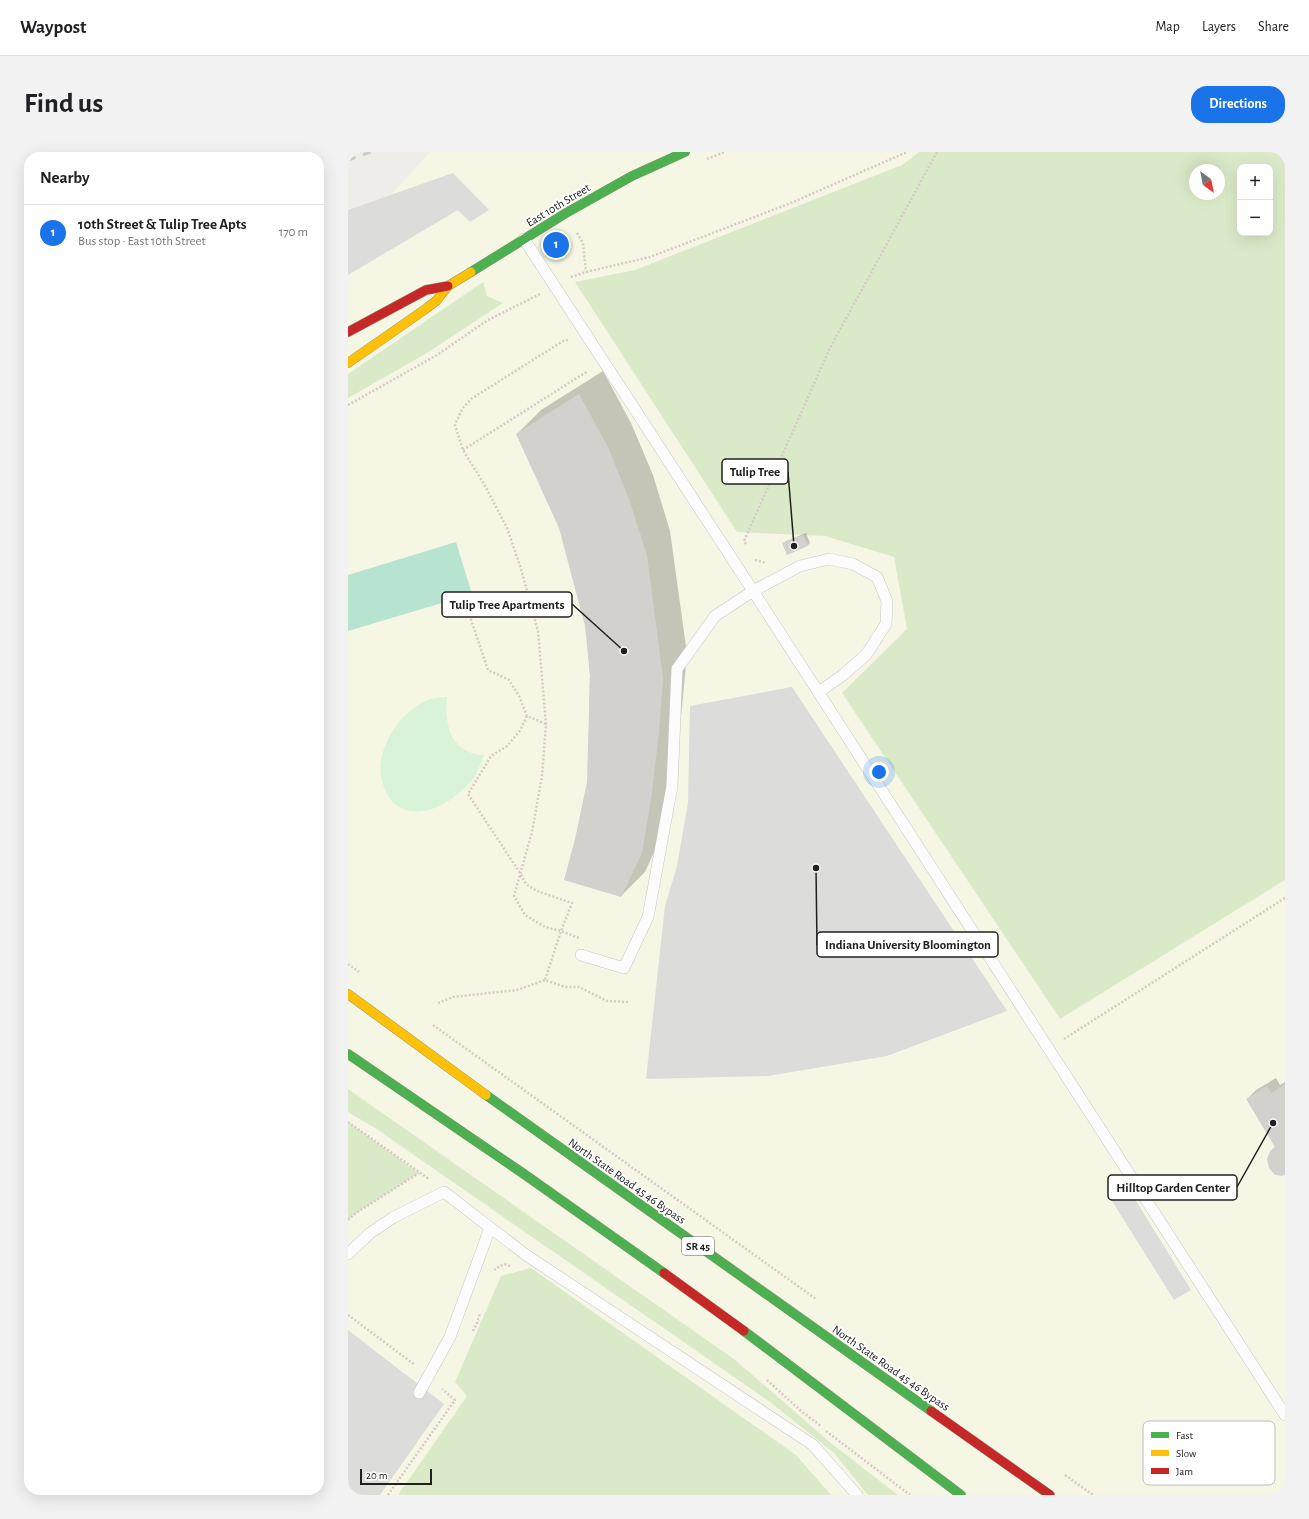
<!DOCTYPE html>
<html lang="en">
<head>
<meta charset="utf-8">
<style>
  :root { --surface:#fff; --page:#f2f2f2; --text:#202124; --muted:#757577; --line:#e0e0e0; --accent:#1a73e8 }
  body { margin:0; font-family:"Alegreya Sans",sans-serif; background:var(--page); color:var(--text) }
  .controls { position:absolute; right:12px; top:12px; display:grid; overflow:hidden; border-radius:8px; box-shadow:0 4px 16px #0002 }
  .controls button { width:36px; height:36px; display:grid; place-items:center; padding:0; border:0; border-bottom:1px solid var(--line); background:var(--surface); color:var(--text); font:20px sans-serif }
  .compass { position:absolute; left:841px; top:12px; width:36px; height:36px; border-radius:50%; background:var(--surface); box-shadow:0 4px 16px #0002; rotate:148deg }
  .scale { position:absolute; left:12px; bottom:10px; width:72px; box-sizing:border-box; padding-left:4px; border:2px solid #202020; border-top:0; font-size:11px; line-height:14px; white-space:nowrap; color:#202020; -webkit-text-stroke:3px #fff; paint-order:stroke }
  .you { position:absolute; left:531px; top:620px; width:14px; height:14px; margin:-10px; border:3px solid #fff; border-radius:50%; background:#1a73e8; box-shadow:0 0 0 6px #1a73e833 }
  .badge { display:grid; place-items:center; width:26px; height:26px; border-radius:50%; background:var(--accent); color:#fff; font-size:13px; font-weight:700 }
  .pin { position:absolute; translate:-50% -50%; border:2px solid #fff; box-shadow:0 1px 4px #0006 }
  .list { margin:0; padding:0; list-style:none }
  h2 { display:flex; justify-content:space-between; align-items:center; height:52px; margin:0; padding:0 16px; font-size:17px }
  h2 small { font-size:13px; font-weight:400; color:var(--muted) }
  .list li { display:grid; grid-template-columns:26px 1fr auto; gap:12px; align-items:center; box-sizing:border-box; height:56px; padding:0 16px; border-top:1px solid var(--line) }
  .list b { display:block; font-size:15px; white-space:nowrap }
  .list p { margin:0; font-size:13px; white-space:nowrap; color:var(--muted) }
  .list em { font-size:13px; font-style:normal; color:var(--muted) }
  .map { position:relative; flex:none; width:937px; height:1343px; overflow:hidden; border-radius:16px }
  header { display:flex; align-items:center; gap:24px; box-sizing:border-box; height:56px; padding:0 20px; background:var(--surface); border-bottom:1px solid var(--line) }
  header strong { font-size:19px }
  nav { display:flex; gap:22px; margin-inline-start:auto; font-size:14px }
  .intro { display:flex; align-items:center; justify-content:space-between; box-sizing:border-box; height:96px; padding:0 24px }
  h1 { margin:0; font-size:28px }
  .button { padding:10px 18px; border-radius:16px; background:var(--accent); color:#fff; font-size:14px; font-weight:700 }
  main { display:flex; gap:24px; padding:0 24px }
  aside { flex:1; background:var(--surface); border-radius:16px; box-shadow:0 4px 16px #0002 }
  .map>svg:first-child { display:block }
  .education { fill:#f6f6e5; fill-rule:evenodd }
  .religious { fill:#dcdcda }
  .grass { fill:#daeac9; fill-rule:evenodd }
  .park { fill:#d8f3d9 }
  .pitch { fill:#b6e4d1 }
  .shadow { fill:#0003 }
  .building { fill:#d2d1ce }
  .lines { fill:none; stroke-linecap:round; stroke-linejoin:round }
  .lane-casing { stroke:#c7c6c5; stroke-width:12 }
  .fast-casing { stroke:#959881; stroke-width:10 }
  .slow-casing { stroke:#959881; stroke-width:10 }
  .jam-casing { stroke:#959881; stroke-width:10 }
  .path { stroke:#d7cac8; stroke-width:2.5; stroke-dasharray:2 2; stroke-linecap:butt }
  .lane { stroke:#fcfcfc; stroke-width:11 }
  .fast { stroke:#4caf50; stroke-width:9 }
  .slow { stroke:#ffc107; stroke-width:9 }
  .jam { stroke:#c62828; stroke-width:9 }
  .rail { stroke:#cbcbca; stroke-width:3; stroke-dasharray:8 8; stroke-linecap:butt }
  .labels { text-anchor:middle; stroke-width:3.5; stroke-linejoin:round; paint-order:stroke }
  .shield { fill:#fff; stroke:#636363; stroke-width:1 }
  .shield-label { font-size:11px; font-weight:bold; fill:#202020 }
  .street-label { font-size:12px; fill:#202020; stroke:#fff }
  .key { fill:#fff; stroke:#bcbcbc; stroke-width:1 }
  .key-label { font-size:11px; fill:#202020 }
  .leader { fill:none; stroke:#202020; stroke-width:1.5 }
  .callout-dot { fill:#202020; stroke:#fff; stroke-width:1.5 }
  .callout { fill:#fff; stroke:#202020; stroke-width:1.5 }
  .callout-label { font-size:13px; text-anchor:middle; font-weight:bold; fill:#202020 }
</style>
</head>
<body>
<header>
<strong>Waypost</strong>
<nav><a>Map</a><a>Layers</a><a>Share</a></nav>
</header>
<div class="intro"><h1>Find us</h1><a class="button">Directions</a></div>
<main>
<aside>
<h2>Nearby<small></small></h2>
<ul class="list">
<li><span class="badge">1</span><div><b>10th Street &amp; Tulip Tree Apts</b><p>Bus stop · East 10th Street</p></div><em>170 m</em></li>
</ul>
</aside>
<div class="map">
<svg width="937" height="1343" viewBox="0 0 937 1343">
  <rect width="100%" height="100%" fill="#eeede9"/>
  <path class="education" d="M 82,0 L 937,0 L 937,1343 L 0,1343 L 0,90 ZM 892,15 L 922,15 L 922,81 L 892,81 ZM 847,18 L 871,18 L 871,42 L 847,42 Z"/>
  <path class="religious" d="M 105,21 L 141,58 L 122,70 L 110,58 L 0,123 L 0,58 Z
    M 444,535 L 659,859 L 539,904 L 420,924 L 298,927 L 317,754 L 329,714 L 340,651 L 342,554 Z
    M 777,1031 L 843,1138 L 826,1148 L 759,1041 Z
    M 0,1178 L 96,1252 L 32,1343 L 0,1343 Z"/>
  <path class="grass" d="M 571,0 L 937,0 L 937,728 L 712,867 L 494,541 L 559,477 L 546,405 L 477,384 L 389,380 L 227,130 L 287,118 L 554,13 ZM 892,15 L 922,15 L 922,81 L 892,81 ZM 847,18 L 871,18 L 871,42 L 847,42 Z
    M 135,130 L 139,144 L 155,151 L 79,201 L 0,246 L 0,222 Z
    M 0,937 L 386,1207 L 484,1292 L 550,1343 L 520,1343 L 486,1301 L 422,1250 L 27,976 L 0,960 Z
    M 0,970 L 71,1021 L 8,1061 L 0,1068 Z
    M 183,1116 L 448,1303 L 483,1343 L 50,1343 L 119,1244 L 107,1230 L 153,1124 Z"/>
  <path class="park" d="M 99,545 C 96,573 103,602 136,603 C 133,610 130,620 125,627 C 119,635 110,642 102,648 C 75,666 42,665 34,628 C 29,609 38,588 48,574 C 57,562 72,549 87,546 C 91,545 95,545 99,545 Z"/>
  <path class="pitch" d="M 108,390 L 124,442 L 0,479 L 0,423 Z"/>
  <path class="shadow" d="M 255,219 L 283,271 L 305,323 L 322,379 L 339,502 L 334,555 L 327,616 L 317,676 L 297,720 L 273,744 L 240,630 L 242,523 L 238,474 L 212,376 L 169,282 L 193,258 Z
    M 458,381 L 462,391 L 459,394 L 435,391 L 438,389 Z
    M 928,926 L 932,933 L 937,930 L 937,1021 L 923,999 L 928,994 L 899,947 L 908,938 Z"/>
  <path class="building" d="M 231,242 L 260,295 L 281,347 L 299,403 L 315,526 L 311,580 L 304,641 L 294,701 L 273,745 L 216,728 L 227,687 L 239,630 L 242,523 L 237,474 L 211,376 L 168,282 Z
    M 455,383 L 460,394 L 439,403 L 434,391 Z
    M 937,932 L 937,1023 L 934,1024 L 927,1023 L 921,1016 L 919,1007 L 922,999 L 927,995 L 898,947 L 919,934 L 923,941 Z"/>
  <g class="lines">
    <g class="lane-casing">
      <path id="lane" d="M 176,87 L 405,439 L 937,1263
        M 233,803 L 276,816 L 300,765 L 324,634 L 329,517 L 367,464 L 405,439 L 452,414 L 481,407 L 505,412 L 529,425 L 539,449 L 538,472 L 518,503 L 495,523 L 471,540
        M 0,1102 L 22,1081 L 46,1065 L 96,1040 L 178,1103 L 465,1293 L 509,1343
        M 71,1241 L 102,1185 L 142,1076"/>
    </g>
    <g class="fast-casing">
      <path id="fast" d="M 123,120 L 218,61 L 284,24 L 337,0
        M 0,902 L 176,1022 L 316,1121
        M 138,943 L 583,1259
        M 396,1179 L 613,1343"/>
    </g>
    <g class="slow-casing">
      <path id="slow" d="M 0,211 L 79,156 L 89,148 L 100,134 L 123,120
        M 0,842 L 138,943"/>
    </g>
    <g class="jam-casing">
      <path id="jam" d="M 0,180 L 78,138 L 100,134
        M 316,1121 L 396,1179
        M 583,1259 L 702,1343"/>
    </g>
    <path class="path" d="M 359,7 L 377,0
      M 229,81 L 235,91 L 238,120
      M 223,125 L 238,120 L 302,105 L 443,51 L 559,0
      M 220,188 L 215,189 L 123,247 L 114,257 L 107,273 L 115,298 L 136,332 L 159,376 L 173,417 L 190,479 L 198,572 L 194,624 L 184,680 L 166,744 L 177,763 L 197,775 L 213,779 L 197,828 L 217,835 L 231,835 L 259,849 L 280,850
      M 0,253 L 89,203 L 140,168 L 192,142
      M 115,298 L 240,219
      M 398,392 L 396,389 L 482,196 L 589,0
      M 407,408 L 418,411
      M 115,444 L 140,518 L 161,528 L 171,544 L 179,564 L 198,572
      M 179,564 L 171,580 L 159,594 L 143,604 L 120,642 L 172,721 L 178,732 L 189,739 L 224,751 L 213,779 L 231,786
      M 0,812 L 11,820
      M 90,851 L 105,845 L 169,838 L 197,828
      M 85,873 L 468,1147
      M 716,887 L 937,746
      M 0,970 L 81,1027
      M 0,1068 L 8,1061 L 71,1021
      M 146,1118 L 156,1112 L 162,1114
      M 0,1163 L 67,1213
      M 125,1179 L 129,1171 L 132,1161
      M 419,1228 L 453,1259 L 473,1274
      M 478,1279 L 562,1343
      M 717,1323 L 745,1343
      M 40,1343 L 107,1248 L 94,1237"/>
    <use href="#lane" class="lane"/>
    <use href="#fast" class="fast"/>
    <use href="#slow" class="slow"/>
    <use href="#jam" class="jam"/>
    <path class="rail" d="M 0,8 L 23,0"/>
  </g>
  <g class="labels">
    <rect class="shield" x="334" y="1085" width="32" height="18" rx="3"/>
    <g class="shield-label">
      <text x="350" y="1098">SR 45</text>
    </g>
    <g class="street-label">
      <text transform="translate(210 53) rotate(-31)" y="4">East 10th Street</text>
      <text transform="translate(279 1029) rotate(35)" y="4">North State Road 45 46 Bypass</text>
      <text transform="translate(543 1216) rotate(35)" y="4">North State Road 45 46 Bypass</text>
    </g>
  </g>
  <rect x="795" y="1269" width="132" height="64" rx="6" class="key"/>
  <rect x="803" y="1280" width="18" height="6" fill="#4caf50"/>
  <rect x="803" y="1298" width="18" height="6" fill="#ffc107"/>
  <rect x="803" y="1316" width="18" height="6" fill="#c62828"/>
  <g class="key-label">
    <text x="828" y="1287">Fast</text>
    <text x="828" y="1305">Slow</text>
    <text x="828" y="1323">Jam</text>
  </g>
  <path class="leader" d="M446 394L440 320M276 499L224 452M468 716L469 793M925 971L889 1035"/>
  <g class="callout-dot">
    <circle cx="446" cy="394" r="4"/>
    <circle cx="276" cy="499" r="4"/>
    <circle cx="468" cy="716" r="4"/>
    <circle cx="925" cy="971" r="4"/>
  </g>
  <g class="callout">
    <rect x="374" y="307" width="66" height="25" rx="4"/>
    <rect x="94" y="440" width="130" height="25" rx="4"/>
    <rect x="469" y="780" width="181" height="25" rx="4"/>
    <rect x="760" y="1023" width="129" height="25" rx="4"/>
  </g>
  <g class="callout-label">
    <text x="407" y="324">Tulip Tree</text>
    <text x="159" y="457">Tulip Tree Apartments</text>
    <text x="560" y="797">Indiana University Bloomington</text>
    <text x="825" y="1040">Hilltop Garden Center</text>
  </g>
</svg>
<div class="controls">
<button>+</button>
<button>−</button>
</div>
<svg class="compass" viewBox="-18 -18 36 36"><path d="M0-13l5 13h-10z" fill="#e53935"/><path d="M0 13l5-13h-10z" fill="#757577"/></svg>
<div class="scale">20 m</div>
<div class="you"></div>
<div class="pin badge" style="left:208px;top:93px">1</div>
</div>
</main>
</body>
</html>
